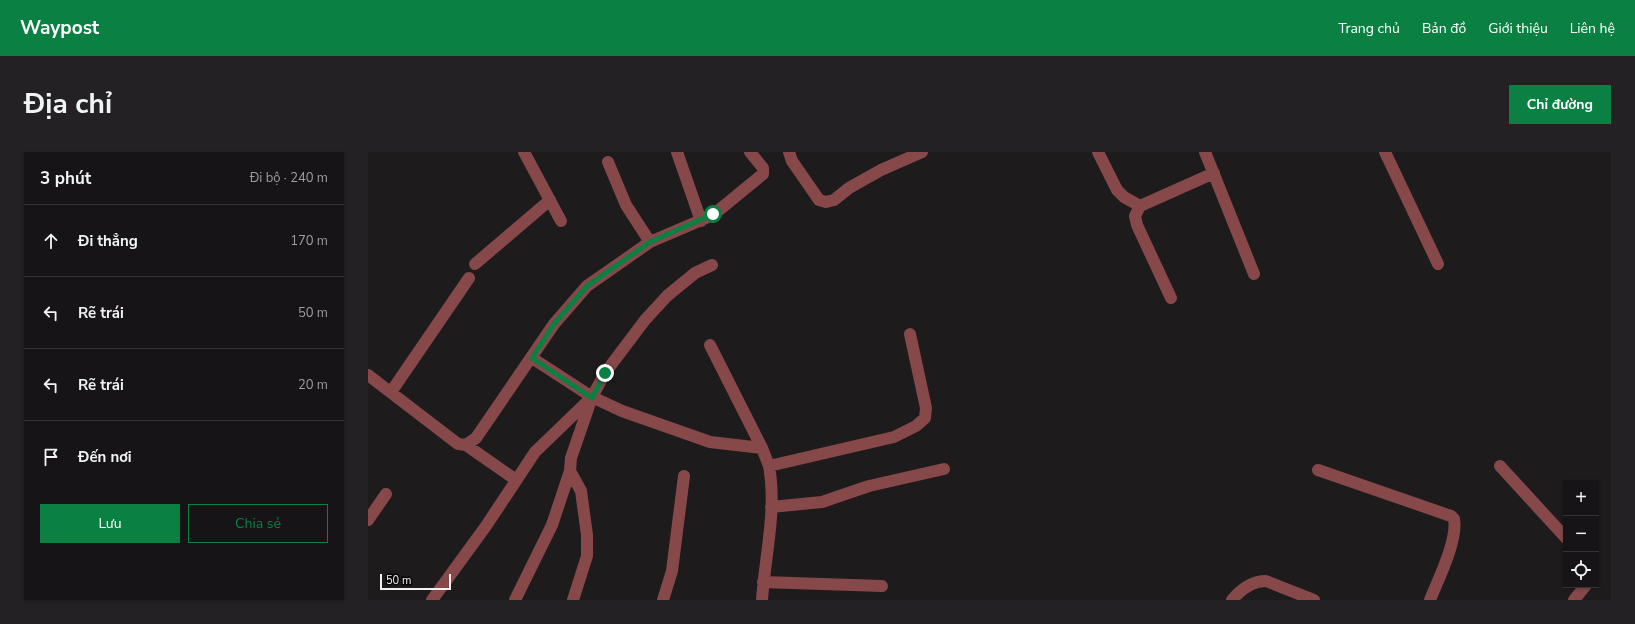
<!DOCTYPE html>
<html lang="vi">
<head>
<meta charset="utf-8">
<style>
  :root { --surface:#161416; --page:#232123; --text:#f1f3f6; --muted:#9e9ea1; --line:#353335; --accent:#0b8043 }
  body { margin:0; font-family:"Nunito Sans",sans-serif; background:var(--page); color:var(--text) }
  .controls { position:absolute; right:12px; bottom:12px; display:grid; overflow:hidden; border-radius:0px; box-shadow:0 1px 3px #0004 }
  .controls button { width:36px; height:36px; display:grid; place-items:center; padding:0; border:0; border-bottom:1px solid var(--line); background:var(--surface); color:var(--text); font:20px sans-serif }
  .scale { position:absolute; left:12px; bottom:10px; width:71px; box-sizing:border-box; padding-left:4px; border:2px solid #f4f1f2; border-top:0; font-size:11px; line-height:14px; white-space:nowrap; color:#f4f1f2; -webkit-text-stroke:3px #080607; paint-order:stroke }
  .stop { position:absolute; width:12px; height:12px; margin:-9px; border:3px solid #0b8043; border-radius:50%; background:#fff }
  .stop.end { background:#0b8043; border-color:#fff; box-shadow:0 1px 4px #0008 }
  .list { margin:0; padding:0; list-style:none }
  h2 { display:flex; justify-content:space-between; align-items:center; height:52px; margin:0; padding:0 16px; font-size:17px }
  h2 small { font-size:13px; font-weight:400; color:var(--muted) }
  .list li { display:grid; grid-template-columns:26px 1fr auto; gap:12px; align-items:center; box-sizing:border-box; height:72px; padding:0 16px; border-top:1px solid var(--line) }
  .list b { display:block; font-size:15px; white-space:nowrap }
  .list em { font-size:13px; font-style:normal; color:var(--muted) }
  .actions { display:flex; gap:8px; padding:12px 16px }
  .actions a { flex:1; padding:9px 0; border:1px solid var(--accent); border-radius:0px; text-align:center; font-size:14px; color:var(--accent) }
  .actions .main { background:var(--accent); color:#fff }
  .icon { flex:none; width:22px; height:22px; fill:none; stroke:currentColor; stroke-width:2; stroke-linecap:round; stroke-linejoin:round }
  .map { position:relative; flex:none; width:1243px; height:448px; overflow:hidden; border-radius:0px }
  header { display:flex; align-items:center; gap:24px; box-sizing:border-box; height:56px; padding:0 20px; background:var(--accent); color:#fff }
  header strong { font-size:19px }
  nav { display:flex; gap:22px; margin-inline-start:auto; font-size:14px }
  .intro { display:flex; align-items:center; justify-content:space-between; box-sizing:border-box; height:96px; padding:0 24px }
  h1 { margin:0; font-size:28px }
  .button { padding:10px 18px; border-radius:0px; background:var(--accent); color:#fff; font-size:14px; font-weight:700 }
  main { display:flex; gap:24px; padding:0 24px }
  aside { flex:1; background:var(--surface); border-radius:0px; box-shadow:0 1px 3px #0004 }
  .map>svg:first-child { display:block }
  .lines { fill:none; stroke-linecap:round; stroke-linejoin:round }
  .minor { stroke:#864849; stroke-width:12 }
  .route { stroke:#0b8043; stroke-width:5 }
</style>
</head>
<body>
<header>
<strong>Waypost</strong>
<nav><a>Trang chủ</a><a>Bản đồ</a><a>Giới thiệu</a><a>Liên hệ</a></nav>
</header>
<div class="intro"><h1>Địa chỉ</h1><a class="button">Chỉ đường</a></div>
<main>
<aside>
<h2>3 phút<small>Đi bộ · 240 m</small></h2>
<ul class="list">
<li><svg class="icon" aria-label="ahead" viewBox="0 0 24 24"><path d="M12 20V5M6 11l6-6 6 6"/></svg><div><b>Đi thẳng</b></div><em>170 m</em></li>
<li><svg class="icon" aria-label="left" viewBox="0 0 24 24"><path d="M17 20v-9H6M10 6l-5 5 5 5"/></svg><div><b>Rẽ trái</b></div><em>50 m</em></li>
<li><svg class="icon" aria-label="left" viewBox="0 0 24 24"><path d="M17 20v-9H6M10 6l-5 5 5 5"/></svg><div><b>Rẽ trái</b></div><em>20 m</em></li>
<li><svg class="icon" aria-label="arrive" viewBox="0 0 24 24"><path d="M6 21V4h12l-3 4 3 4H6"/></svg><div><b>Đến nơi</b></div></li>
</ul>
<div class="actions"><a class="main">Lưu</a><a>Chia sẻ</a></div>
</aside>
<div class="map">
<svg width="1243" height="448" viewBox="0 0 1243 448">
  <rect width="100%" height="100%" fill="#1e1b1d"/>
  <g class="lines">
    <path class="minor" d="M 156,0 L 193,69
      M 309,0 L 333,69
      M 421,0 L 424,9 L 451,48 L 458,50 L 466,48 L 481,36 L 513,18 L 554,0
      M 730,0 L 749,38 L 756,45 L 772,54
      M 837,0 L 886,122
      M 1017,0 L 1070,112
      M 240,10 L 258,53 L 282,90
      M 107,112 L 182,48
      M 803,146 L 769,73 L 767,64 L 772,54 L 846,21
      M 342,193 L 394,296 L 401,314
      M 164,206 L 224,245 L 254,259 L 342,290 L 394,296
      M 0,223 L 90,292 L 98,293 L 148,328
      M 23,240 L 101,126
      M 98,293 L 108,286 L 186,172 L 219,134 L 282,90 L 345,63 L 395,22 L 395,16 L 382,0
      M 1132,314 L 1198,386
      M 950,318 L 1083,364 L 1086,367 C 1090,388 1070,428 1062,448
      M 403,355 L 454,350 L 501,334 L 576,317
      M 0,368 L 18,342
      M 395,430 L 514,434
      M 64,448 L 118,374 L 167,300 L 222,247
      M 147,448 L 184,373 L 202,319
      M 205,448 L 219,404 L 219,383 L 213,339 L 202,319 L 203,306 L 224,245 L 237,221 L 277,168 L 299,144 L 327,121 L 344,113
      M 295,448 L 304,419 L 316,324
      M 394,448 C 397,403 409,359 401,314 L 526,285 L 548,274 L 557,266 L 558,256 L 542,182
      M 864,448 C 873,437 884,429 898,429 L 946,448
      M 1206,448 L 1218,433"/>
  </g>
  <g class="lines">
    <path class="route" d="M 237,221 L 224,246 L 164,206 L 186,172 L 219,134 L 282,90 L 345,62"/>
  </g>
</svg>
<div class="controls">
<button>+</button>
<button>−</button>
<button><svg class="icon" aria-label="locate" viewBox="0 0 24 24"><circle cx="12" cy="12" r="6"/><path d="M12 2v4M12 18v4M2 12h4M18 12h4"/></svg></button>
</div>
<div class="scale">50 m</div>
<div class="stop" style="left:345px;top:62px"></div>
<div class="stop end" style="left:237px;top:221px"></div>
</div>
</main>
</body>
</html>
